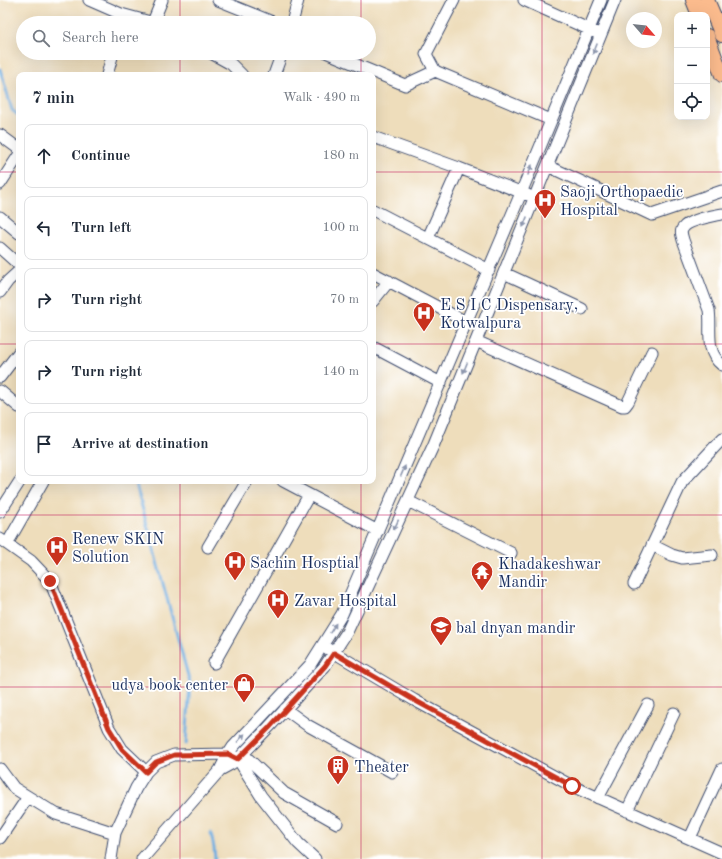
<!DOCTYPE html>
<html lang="en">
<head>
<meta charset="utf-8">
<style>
  :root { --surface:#fff; --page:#f2f2f3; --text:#1f2937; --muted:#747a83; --line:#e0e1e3 }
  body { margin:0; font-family:"Old Standard TT",serif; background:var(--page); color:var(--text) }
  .controls { position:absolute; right:12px; top:12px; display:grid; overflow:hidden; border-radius:8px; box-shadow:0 4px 16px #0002 }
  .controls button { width:36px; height:36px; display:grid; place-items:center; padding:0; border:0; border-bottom:1px solid var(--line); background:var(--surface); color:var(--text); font:20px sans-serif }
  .compass { position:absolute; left:626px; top:12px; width:36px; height:36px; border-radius:50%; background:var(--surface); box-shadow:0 4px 16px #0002; rotate:118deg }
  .stop { position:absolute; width:12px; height:12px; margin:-9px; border:3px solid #c8321e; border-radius:50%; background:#fff }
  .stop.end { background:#c8321e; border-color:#fff; box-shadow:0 1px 4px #0008 }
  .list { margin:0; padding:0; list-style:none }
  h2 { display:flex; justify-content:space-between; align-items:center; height:52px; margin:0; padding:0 16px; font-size:17px }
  h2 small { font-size:13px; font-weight:400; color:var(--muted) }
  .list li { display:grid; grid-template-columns:26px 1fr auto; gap:12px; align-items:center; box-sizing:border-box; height:64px; margin:0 8px 8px; padding:0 8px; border:1px solid var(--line); border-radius:8px }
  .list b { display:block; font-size:15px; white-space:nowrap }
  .list em { font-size:13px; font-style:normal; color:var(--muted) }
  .icon { flex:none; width:22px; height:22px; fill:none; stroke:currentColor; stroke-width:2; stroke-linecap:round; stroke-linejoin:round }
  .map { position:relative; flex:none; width:722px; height:859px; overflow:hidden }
  .search { position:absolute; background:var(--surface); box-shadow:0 4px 16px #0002; left:16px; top:16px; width:360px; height:44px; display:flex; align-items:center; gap:10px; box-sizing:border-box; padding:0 14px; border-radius:22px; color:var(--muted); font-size:15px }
  .panel { position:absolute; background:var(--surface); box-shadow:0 4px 16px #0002; left:16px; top:72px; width:360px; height:412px; border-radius:8px }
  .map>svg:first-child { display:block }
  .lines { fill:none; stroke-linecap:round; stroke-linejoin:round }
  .stream { stroke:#6dade1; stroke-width:3 }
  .minor-casing { stroke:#3b496c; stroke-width:13 }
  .major-casing { stroke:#3b496c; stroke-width:16 }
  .minor { stroke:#fff; stroke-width:11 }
  .major { stroke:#fbbb8d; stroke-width:14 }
  .oneway { fill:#8d97ae }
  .route { stroke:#c8321e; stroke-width:5 }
  .grid { fill:none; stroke:#c2185b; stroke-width:1; stroke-opacity:0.55 }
  .labels { text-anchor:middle; stroke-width:3.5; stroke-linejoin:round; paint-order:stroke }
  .poi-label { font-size:16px; fill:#1b2f5e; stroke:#fff; text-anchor:start }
</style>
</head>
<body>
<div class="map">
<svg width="722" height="859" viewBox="0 0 722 859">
  <rect width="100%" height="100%" fill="#fff"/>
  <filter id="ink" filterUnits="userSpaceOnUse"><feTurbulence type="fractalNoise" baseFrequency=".025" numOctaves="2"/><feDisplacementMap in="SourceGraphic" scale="8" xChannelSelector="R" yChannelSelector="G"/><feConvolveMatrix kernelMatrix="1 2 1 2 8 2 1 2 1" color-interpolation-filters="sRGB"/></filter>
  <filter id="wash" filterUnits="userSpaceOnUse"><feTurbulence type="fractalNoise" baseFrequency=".012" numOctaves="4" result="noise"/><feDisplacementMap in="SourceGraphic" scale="16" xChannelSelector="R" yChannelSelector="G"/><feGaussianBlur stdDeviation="0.9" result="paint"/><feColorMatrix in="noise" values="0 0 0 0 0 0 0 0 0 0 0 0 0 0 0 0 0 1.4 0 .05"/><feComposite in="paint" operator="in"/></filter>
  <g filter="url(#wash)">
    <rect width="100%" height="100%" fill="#edb"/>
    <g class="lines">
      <path class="stream" d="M 0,69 L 12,110 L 19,116
        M 135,481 L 190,683 L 186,744
        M 211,833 L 214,848 L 215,859"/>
    </g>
  </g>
  <g filter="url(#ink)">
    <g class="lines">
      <g class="minor-casing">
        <path id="minor" d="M 89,0 L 121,14 L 154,23
          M 218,0 L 275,23
          M 454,0 L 426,54 L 435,71 L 551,120
          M 524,0 L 595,32
          M 153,22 L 162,0
          M 292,23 L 298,0
          M 211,53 L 231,64 L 242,75
          M 328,53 L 405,85 L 435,71
          M 107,75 L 113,53
          M 274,75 L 282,53
          M 0,135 L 19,149
          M 373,137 L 459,168 L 528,195
          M 548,166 L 652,215 L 722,191
          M 0,184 L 19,155
          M 373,210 L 489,270
          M 722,214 C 713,216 688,220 683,228 C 680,231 682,236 683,240 L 709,310 C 712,329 704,351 722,365
          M 0,217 L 19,233
          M 428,238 L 459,168
          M 0,248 L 19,265
          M 373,273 L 466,322
          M 504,273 L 582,309
          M 0,292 L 8,281 L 19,271
          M 373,301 L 389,281
          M 476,341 L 622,406 L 625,406 L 628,402 L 652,352
          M 373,347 L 441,383
          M 0,377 L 19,352
          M 0,391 L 19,407
          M 283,481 L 378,531
          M 408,501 L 511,553
          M 0,512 L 20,481
          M 0,539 L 31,561 L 50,581 L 109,728 L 122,749 L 146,772
          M 7,544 L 43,481
          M 652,545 L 672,555 L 682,558 L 712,555
          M 208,547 L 247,481
          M 634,584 L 682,482 L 722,439
          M 328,649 L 414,700 L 572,786 L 722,853
          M 214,663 L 309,495
          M 285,709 L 307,725 L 392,772
          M 243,754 L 284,793 L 337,823
          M 0,769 L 14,788 L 56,814 L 115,833
          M 220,770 L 231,764 L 238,759 L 269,727 L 325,666 L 347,632 L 434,444 L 615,0
          M 598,798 L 648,705
          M 627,811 L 674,713
          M 0,838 L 28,797
          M 690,838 L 722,769
          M 111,859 L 115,833 L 136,788 L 146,772 L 156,762 L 174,755 L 229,754 L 238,759 L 261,796 L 298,843 L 315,859
          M 142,859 L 220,770 L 226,758 L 233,747 L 310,665 L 342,614 L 516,205 L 601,0"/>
      </g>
      <g class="major-casing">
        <path id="major" d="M 693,0 L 699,15
          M 707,0 L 722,35
          M 707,36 L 722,75"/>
      </g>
      <use href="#minor" class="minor"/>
      <use href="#major" class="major"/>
    </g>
    <defs><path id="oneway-solid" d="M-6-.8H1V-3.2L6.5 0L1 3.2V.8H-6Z"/></defs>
    <g class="oneway">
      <use href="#oneway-solid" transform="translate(595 49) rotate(112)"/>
      <use href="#oneway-solid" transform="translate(530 170) rotate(-68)"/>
      <use href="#oneway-solid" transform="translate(525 222) rotate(112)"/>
      <use href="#oneway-solid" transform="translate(465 368) rotate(112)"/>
      <use href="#oneway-solid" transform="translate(403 471) rotate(-67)"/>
      <use href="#oneway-solid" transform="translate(396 525) rotate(115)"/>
      <use href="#oneway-solid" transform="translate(333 628) rotate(-58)"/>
      <use href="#oneway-solid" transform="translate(241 738) rotate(-48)"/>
    </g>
  </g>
  <g class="lines" filter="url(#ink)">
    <path class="route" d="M 50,581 L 109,728 L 122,749 L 146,772 L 156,762 L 174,755 L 228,754 L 238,759 L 269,728 L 325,666 L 334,653 L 414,700 L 572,786"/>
  </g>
  <path class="grid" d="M 180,0 L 180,23M 361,0 L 361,23M 542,0 L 542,859M 180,53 L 180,75M 361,53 L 361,75M 0,172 L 19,172M 373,172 L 722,172M 0,344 L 19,344M 373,344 L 722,344M 180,481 L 180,859M 361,481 L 361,859M 0,515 L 722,515M 0,687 L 722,687"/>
  <defs>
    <g id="hospital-pin" transform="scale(1.15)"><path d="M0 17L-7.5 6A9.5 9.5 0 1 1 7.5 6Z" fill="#c8321e" stroke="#fff"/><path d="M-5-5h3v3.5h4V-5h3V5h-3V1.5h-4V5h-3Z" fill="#fff"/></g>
    <g id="temple-pin" transform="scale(1.15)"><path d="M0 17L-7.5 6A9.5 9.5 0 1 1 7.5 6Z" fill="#c8321e" stroke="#fff"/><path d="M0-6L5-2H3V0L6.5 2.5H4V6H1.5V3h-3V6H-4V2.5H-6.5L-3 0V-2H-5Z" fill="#fff"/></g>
    <g id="school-pin" transform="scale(1.15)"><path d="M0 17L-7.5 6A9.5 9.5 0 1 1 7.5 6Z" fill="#c8321e" stroke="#fff"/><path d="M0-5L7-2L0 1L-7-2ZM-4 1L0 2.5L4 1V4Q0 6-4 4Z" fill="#fff"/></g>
    <g id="shop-pin" transform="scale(1.15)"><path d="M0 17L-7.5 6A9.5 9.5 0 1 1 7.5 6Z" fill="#c8321e" stroke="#fff"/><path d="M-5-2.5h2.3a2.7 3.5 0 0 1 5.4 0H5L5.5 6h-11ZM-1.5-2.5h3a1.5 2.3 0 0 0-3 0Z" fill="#fff"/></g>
    <g id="building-pin" transform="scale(1.15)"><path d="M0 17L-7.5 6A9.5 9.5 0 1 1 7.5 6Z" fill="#c8321e" stroke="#fff"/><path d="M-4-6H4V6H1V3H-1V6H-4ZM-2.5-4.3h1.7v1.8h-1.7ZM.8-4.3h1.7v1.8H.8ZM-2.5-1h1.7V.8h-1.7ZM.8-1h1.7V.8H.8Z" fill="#fff"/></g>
  </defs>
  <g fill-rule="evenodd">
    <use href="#hospital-pin" x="545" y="200"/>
    <use href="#hospital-pin" x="424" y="313"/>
    <use href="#hospital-pin" x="57" y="547"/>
    <use href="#hospital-pin" x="235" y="562"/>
    <use href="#temple-pin" x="482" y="572"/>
    <use href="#hospital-pin" x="278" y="600"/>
    <use href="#school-pin" x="441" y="627"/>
    <use href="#shop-pin" x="244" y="684"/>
    <use href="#building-pin" x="338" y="766"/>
  </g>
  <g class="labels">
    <g class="poi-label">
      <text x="560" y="197">Saoji Orthopaedic<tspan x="560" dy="18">Hospital</tspan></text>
      <text x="440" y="310">E S I C Dispensary,<tspan x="440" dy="18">Kotwalpura</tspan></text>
      <text x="72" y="544">Renew SKIN<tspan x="72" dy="18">Solution</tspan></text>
      <text x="250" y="568">Sachin Hosptial</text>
      <text x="498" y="569">Khadakeshwar<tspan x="498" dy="18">Mandir</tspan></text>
      <text x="294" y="606">Zavar Hospital</text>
      <text x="456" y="633">bal dnyan mandir</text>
      <text x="228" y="690" text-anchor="end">udya book center</text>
      <text x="354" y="772">Theater</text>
    </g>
  </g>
</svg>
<div class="controls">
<button>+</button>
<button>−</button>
<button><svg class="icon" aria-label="locate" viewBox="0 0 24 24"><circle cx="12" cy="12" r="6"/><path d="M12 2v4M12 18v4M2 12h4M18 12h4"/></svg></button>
</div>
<svg class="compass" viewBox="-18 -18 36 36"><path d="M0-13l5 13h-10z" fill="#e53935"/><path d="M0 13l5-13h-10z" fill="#747a83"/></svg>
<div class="stop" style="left:572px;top:786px"></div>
<div class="stop end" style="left:50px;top:581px"></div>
<div class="search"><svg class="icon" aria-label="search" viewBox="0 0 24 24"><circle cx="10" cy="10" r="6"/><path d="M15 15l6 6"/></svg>Search here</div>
<section class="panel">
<h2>7 min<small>Walk · 490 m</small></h2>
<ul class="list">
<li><svg class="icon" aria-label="ahead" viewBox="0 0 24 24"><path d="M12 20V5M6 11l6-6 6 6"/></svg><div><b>Continue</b></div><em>180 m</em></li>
<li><svg class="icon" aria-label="left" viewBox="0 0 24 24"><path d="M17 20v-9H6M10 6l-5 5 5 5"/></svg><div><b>Turn left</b></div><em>100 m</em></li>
<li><svg class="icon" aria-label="right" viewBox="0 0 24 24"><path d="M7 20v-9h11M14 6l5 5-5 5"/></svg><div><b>Turn right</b></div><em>70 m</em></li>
<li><svg class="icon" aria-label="right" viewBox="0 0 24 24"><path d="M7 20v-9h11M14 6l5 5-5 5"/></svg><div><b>Turn right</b></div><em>140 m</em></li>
<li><svg class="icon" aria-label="arrive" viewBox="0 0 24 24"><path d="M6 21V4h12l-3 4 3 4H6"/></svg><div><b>Arrive at destination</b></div></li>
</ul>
</section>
</div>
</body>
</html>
